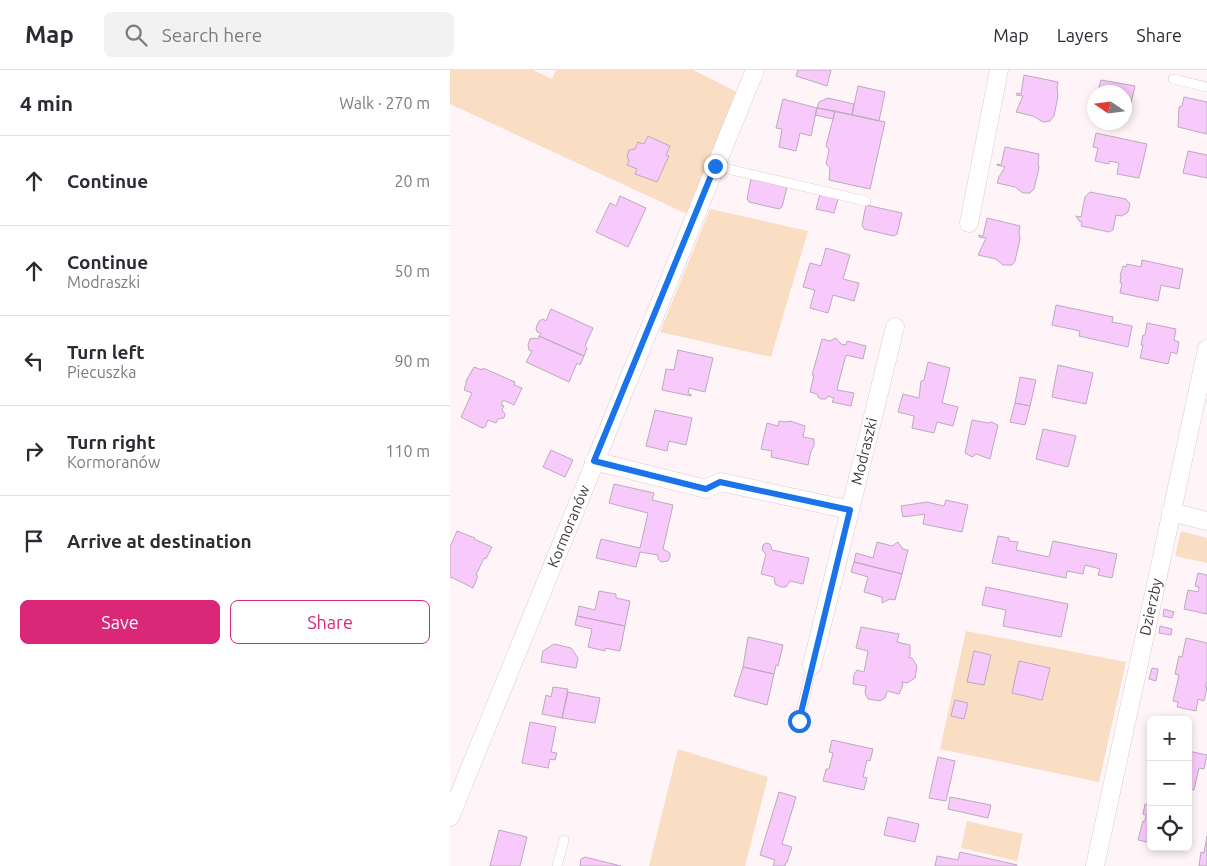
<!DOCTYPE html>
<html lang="en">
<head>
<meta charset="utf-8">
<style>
  :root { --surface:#fff; --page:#f2f2f3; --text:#2b2b33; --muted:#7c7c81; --line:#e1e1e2; --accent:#db2777 }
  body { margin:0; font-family:Ubuntu,sans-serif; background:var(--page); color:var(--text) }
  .controls { position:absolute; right:15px; bottom:15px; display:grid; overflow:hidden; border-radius:8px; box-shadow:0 2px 8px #0003 }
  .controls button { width:45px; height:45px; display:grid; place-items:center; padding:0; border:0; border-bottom:1px solid var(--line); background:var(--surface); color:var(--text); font:25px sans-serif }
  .compass { position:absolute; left:637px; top:15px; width:45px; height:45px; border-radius:50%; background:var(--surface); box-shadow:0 2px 8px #0003; rotate:283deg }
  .stop { position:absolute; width:15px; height:15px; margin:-11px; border:4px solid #1a73e8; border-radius:50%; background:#fff }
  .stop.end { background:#1a73e8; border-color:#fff; box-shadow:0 1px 5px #0008 }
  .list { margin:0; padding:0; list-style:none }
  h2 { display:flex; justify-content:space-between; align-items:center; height:65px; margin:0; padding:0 20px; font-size:21px }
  h2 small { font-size:16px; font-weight:400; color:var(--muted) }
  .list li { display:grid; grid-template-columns:32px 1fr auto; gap:15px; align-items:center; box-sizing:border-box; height:90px; padding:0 20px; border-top:1px solid var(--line) }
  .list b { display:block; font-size:19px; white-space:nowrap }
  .list p { margin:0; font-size:16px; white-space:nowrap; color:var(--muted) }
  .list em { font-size:16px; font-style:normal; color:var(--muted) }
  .actions { display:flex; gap:10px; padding:15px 20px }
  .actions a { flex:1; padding:11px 0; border:1px solid var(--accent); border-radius:8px; text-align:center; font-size:18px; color:var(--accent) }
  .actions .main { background:var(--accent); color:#fff }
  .icon { flex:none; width:28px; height:28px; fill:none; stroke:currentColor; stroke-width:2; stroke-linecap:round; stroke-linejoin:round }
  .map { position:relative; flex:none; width:757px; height:796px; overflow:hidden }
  header { display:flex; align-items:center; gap:30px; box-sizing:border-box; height:70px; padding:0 25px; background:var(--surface); border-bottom:1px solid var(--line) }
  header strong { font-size:24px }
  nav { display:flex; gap:28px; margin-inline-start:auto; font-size:18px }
  .search { width:350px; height:45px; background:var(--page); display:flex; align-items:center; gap:12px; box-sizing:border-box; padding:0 18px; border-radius:8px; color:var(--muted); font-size:19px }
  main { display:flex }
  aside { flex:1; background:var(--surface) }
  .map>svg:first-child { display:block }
  .green { fill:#f9dec4 }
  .building { fill:#f8cafb; stroke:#bbabbc }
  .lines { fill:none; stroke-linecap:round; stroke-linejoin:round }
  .service-casing { stroke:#e1c8cf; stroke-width:10 }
  .minor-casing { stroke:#e1c8cf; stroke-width:19 }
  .service { stroke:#fff; stroke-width:9 }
  .minor { stroke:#fff; stroke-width:18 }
  .route { stroke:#1a73e8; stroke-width:6 }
  .labels { text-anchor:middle; stroke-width:4; stroke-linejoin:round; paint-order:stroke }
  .street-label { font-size:15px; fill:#41373a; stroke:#fff }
</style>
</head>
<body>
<header>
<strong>Map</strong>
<div class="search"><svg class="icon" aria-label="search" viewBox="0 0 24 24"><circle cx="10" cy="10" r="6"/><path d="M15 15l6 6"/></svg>Search here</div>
<nav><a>Map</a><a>Layers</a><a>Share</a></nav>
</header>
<main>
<aside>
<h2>4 min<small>Walk · 270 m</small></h2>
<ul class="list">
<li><svg class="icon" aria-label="ahead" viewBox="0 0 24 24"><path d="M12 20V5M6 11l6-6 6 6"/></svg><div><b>Continue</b></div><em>20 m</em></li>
<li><svg class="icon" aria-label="ahead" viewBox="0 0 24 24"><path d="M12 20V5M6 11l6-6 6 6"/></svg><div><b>Continue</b><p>Modraszki</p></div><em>50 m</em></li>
<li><svg class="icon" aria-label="left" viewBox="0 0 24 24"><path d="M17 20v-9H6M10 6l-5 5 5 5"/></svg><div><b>Turn left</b><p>Piecuszka</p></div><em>90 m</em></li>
<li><svg class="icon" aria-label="right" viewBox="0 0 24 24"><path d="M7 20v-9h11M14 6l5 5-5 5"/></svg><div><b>Turn right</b><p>Kormoranów</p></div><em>110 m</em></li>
<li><svg class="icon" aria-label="arrive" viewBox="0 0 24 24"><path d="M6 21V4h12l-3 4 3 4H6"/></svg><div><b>Arrive at destination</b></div></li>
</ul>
<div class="actions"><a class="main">Save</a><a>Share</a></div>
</aside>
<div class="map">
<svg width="757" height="796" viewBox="0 0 757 796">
  <rect width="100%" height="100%" fill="#fff4f7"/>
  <path class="green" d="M 0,0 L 83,0 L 102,9 L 106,0 L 243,0 L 287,22 L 237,144 L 0,34 Z
    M 260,139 L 358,161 L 321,287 L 210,262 Z
    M 731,461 L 757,468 L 757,493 L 725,486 Z
    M 516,561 L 676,592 L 649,712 L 490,679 Z
    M 228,679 L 318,707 L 295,796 L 199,796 Z
    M 517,751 L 573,764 L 567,791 L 511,778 Z"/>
  <path class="building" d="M 348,0 L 381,0 L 377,16 L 346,6 Z
    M 574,5 L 608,12 L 607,18 L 608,26 L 604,46 L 600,51 L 593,52 L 583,46 L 566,42 L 573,26 L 566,25 L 567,23 L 571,24 Z
    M 651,10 L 685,16 L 681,33 L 679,33 L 678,40 L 674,39 L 674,22 L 648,22 Z
    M 408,16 L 435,22 L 429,51 L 402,45 Z
    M 734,27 L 757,32 L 757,64 L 728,57 L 729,37 L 732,36 Z
    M 378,28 L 404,34 L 402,45 L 367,38 L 369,32 Z
    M 333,29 L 367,38 L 361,66 L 350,63 L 346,81 L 329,77 L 332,59 L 326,58 Z
    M 367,38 L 385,41 L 383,49 L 365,45 Z
    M 385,41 L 435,52 L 420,119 L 379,110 L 380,98 L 376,94 L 379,80 L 376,76 Z
    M 646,63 L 697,74 L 689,108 L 667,104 L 669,93 L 659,91 L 659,94 L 645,91 L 648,78 L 643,77 Z
    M 198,66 L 220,76 L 216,85 L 219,86 L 207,112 L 185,104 L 187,99 L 177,95 L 179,91 L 177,86 L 179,80 L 185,79 L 188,72 L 194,74 Z
    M 555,77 L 589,84 L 588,93 L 589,98 L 584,119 L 580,123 L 573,123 L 565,117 L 547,113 L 549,107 L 555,97 L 547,95 L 547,94 L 551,95 Z
    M 738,81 L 757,85 L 757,108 L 733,103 Z
    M 301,109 L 337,117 L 332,137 L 329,139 L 299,132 L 297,129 Z
    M 640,122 L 676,129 L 680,134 L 678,142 L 672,146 L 666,145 L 663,160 L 659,162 L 631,156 L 632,152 L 629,151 L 626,146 L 631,147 L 635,127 Z
    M 370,124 L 388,129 L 384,143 L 366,139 Z
    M 170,126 L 196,138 L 178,177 L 146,162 L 160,133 L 166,136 Z
    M 416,135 L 452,143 L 447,164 L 444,166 L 414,159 L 412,155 Z
    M 537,148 L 570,156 L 569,162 L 570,169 L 565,191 L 562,195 L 553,195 L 546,189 L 528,185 L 536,168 L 529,167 L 529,165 L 533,166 Z
    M 376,178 L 400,185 L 393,209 L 409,213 L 404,231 L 383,225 L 378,243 L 360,238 L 365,220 L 353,217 L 360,193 L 371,196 Z
    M 692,190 L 733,199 L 729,219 L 711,215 L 708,231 L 670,223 L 672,213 L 670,213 L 671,206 L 670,206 L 673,196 L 676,197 L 677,194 L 691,197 Z
    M 606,235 L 663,247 L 662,252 L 682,256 L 678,277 L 629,266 L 630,261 L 602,255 Z
    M 101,239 L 143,258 L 135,276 L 137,278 L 134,286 L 89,266 L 91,263 L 87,262 L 86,258 L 89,251 L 93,249 L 96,251 Z
    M 697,253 L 726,259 L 724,270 L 729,272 L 727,284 L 721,282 L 718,294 L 690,288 L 693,275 L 691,275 L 693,265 L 695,265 Z
    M 89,266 L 134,286 L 130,295 L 127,293 L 119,312 L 76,292 L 82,281 L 79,280 L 78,275 L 80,269 L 84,268 L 88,269 Z
    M 386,268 L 391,274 L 396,275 L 397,271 L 416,276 L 413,289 L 396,285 L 389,311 L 387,320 L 404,323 L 401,336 L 382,332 L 384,328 L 378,326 L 376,329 L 371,329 L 368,327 L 367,324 L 360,322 L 364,305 L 362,305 L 372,269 L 380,271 Z
    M 228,280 L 263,288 L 255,322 L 239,318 L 238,324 L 241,324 L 241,326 L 212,320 L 216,299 L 224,300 Z
    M 478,292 L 500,298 L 492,333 L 508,337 L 503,356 L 487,352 L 484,363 L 462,358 L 464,346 L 448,342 L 453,324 L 469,328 L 471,311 L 474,310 Z
    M 608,295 L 643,303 L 636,334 L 602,327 Z
    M 24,297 L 32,300 L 33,298 L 65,312 L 64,315 L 72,318 L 64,335 L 53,330 L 51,335 L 54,336 L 52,340 L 55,344 L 54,348 L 48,349 L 46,353 L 38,350 L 35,357 L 32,358 L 11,347 L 22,323 L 14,320 L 16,314 L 16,311 Z
    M 570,307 L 586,310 L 580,336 L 565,333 Z
    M 565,333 L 580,336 L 575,355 L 560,352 Z
    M 205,340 L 242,348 L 236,375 L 219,371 L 217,381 L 196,376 Z
    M 522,350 L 538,353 L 541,352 L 548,355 L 540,389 L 526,384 L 522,387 L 515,383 Z
    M 329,351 L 336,352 L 340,351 L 355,356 L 353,367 L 364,369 L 364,376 L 361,381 L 358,395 L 321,387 L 322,381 L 311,379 L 317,353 L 328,356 Z
    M 593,359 L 626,366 L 618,397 L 586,389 Z
    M 101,380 L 123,390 L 115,407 L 93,397 Z
    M 164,414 L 204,423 L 202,430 L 223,435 L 213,479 L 220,483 L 220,487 L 218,491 L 211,492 L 208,489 L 208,485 L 190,482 L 186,497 L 146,488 L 151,469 L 190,478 L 198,443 L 159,433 Z
    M 496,430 L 518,435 L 512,462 L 473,454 L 475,444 L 453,447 L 451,436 L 477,432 L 494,436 Z
    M 7,461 L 25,468 L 24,469 L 42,477 L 36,489 L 34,488 L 26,505 L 28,506 L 23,518 L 1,507 L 0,508 L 0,477 Z
    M 548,466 L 559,468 L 559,471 L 568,472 L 566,480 L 599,487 L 603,471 L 667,484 L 662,508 L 648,505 L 650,499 L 635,495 L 633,504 L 617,501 L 616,508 L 542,493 Z
    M 427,472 L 442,476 L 448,472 L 453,479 L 458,480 L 452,504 L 404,492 L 406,483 L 423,488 Z
    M 316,473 L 320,474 L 322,480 L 359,488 L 353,514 L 340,511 L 336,517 L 331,517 L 325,514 L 324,507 L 311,504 L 316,484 L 312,480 L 313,475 Z
    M 404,492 L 452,504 L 445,530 L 440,529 L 432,533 L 432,527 L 414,522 L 418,507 L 401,502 Z
    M 748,503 L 757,505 L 757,544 L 734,539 L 738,520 L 748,522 L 749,517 L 745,516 Z
    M 536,517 L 618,534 L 611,567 L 553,556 L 556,540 L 532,535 Z
    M 149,521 L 166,524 L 166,528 L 180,531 L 175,556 L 127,546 L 129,536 L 145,540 Z
    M 714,539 L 724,542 L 722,548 L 713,546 Z
    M 127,546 L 175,556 L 170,581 L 155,578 L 155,581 L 138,577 L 142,559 L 125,555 Z
    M 710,556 L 722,559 L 721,565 L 709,563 Z
    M 411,557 L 449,564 L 447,572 L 460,575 L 460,585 L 458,587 L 462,588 L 467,596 L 465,608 L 457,613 L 452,612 L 453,615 L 449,624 L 437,621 L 435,628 L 430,631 L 418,629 L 415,623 L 416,616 L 403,614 L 404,605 L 407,600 L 414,602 L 418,581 L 406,578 Z
    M 298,567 L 333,575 L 328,596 L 326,595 L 324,604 L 293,597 Z
    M 736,568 L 757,573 L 757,611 L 755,617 L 757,617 L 754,631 L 748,629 L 746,641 L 727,637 L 728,632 L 723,631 L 729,605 L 725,604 L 729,586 L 732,587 Z
    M 104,574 L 121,578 L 128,588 L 126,598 L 91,592 L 93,581 Z
    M 524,581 L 541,585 L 534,615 L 517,612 Z
    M 569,591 L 600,598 L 592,630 L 562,623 Z
    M 293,597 L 324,604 L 317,635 L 284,626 Z
    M 702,598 L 708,599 L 706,611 L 699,609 Z
    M 103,617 L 118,619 L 112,648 L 92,644 L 96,625 L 101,627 Z
    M 118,622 L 150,628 L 145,653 L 112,648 Z
    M 505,630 L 518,633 L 514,649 L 501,646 Z
    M 80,652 L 106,657 L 101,682 L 107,683 L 105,690 L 100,689 L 98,698 L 72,693 Z
    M 382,670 L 423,679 L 420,691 L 417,690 L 413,707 L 417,708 L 414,720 L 373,711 L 376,699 L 379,699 L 383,683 L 379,682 Z
    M 738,681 L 757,685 L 754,699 L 749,698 L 744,720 L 738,718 Z
    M 488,687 L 505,691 L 496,731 L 479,728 Z
    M 329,722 L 346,727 L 332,774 L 342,777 L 337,792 L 336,792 L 335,796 L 323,796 L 325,790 L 310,785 Z
    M 500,727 L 541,735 L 538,748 L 498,739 Z
    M 695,734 L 701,736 L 701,773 L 688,770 L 693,751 L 695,751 L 696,745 L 693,744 Z
    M 438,747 L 469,754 L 465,772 L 434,765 Z
    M 49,760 L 77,767 L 70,796 L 40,796 Z
    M 757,766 L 757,796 L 749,796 L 751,782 L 754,783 Z
    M 510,782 L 567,795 L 567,796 L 485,796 L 487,786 L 508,790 Z
    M 135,787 L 171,796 L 130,796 L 131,789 Z"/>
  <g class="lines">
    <g class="service-casing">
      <path id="service" d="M 723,9 L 757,17
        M 265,96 L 416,131
        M 349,651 L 362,595
        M 107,796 L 114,770"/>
    </g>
    <g class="minor-casing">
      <g id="minor">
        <path d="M 519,153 L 549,0"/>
        <path d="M 144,391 L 256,419 L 271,412 L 400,440"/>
        <path d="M 721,442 L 757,451"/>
        <path id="s1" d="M 362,595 L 445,257"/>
        <path id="s2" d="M 0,747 L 305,0"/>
        <path id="s3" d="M 645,796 L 757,279"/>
      </g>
    </g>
    <use href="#service" class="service"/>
    <use href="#minor" class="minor"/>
  </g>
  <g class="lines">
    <path class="route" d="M 265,96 L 144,391 L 256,419 L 270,412 L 400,440 L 349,651"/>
  </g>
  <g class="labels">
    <g class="street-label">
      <text dy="5" stroke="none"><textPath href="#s1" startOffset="220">Modraszki</textPath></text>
      <text dy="5" stroke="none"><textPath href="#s2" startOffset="314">Kormoranów</textPath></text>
      <text dy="5" stroke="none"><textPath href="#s3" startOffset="265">Dzierzby</textPath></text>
    </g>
  </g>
</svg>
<div class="controls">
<button>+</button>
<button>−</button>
<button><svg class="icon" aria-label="locate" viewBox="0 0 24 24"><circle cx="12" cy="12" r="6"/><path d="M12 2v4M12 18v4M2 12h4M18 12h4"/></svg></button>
</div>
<svg class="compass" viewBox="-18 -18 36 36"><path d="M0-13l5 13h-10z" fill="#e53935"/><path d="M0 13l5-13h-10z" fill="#7c7c81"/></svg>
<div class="stop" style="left:349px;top:651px"></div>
<div class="stop end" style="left:265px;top:96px"></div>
</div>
</main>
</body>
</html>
